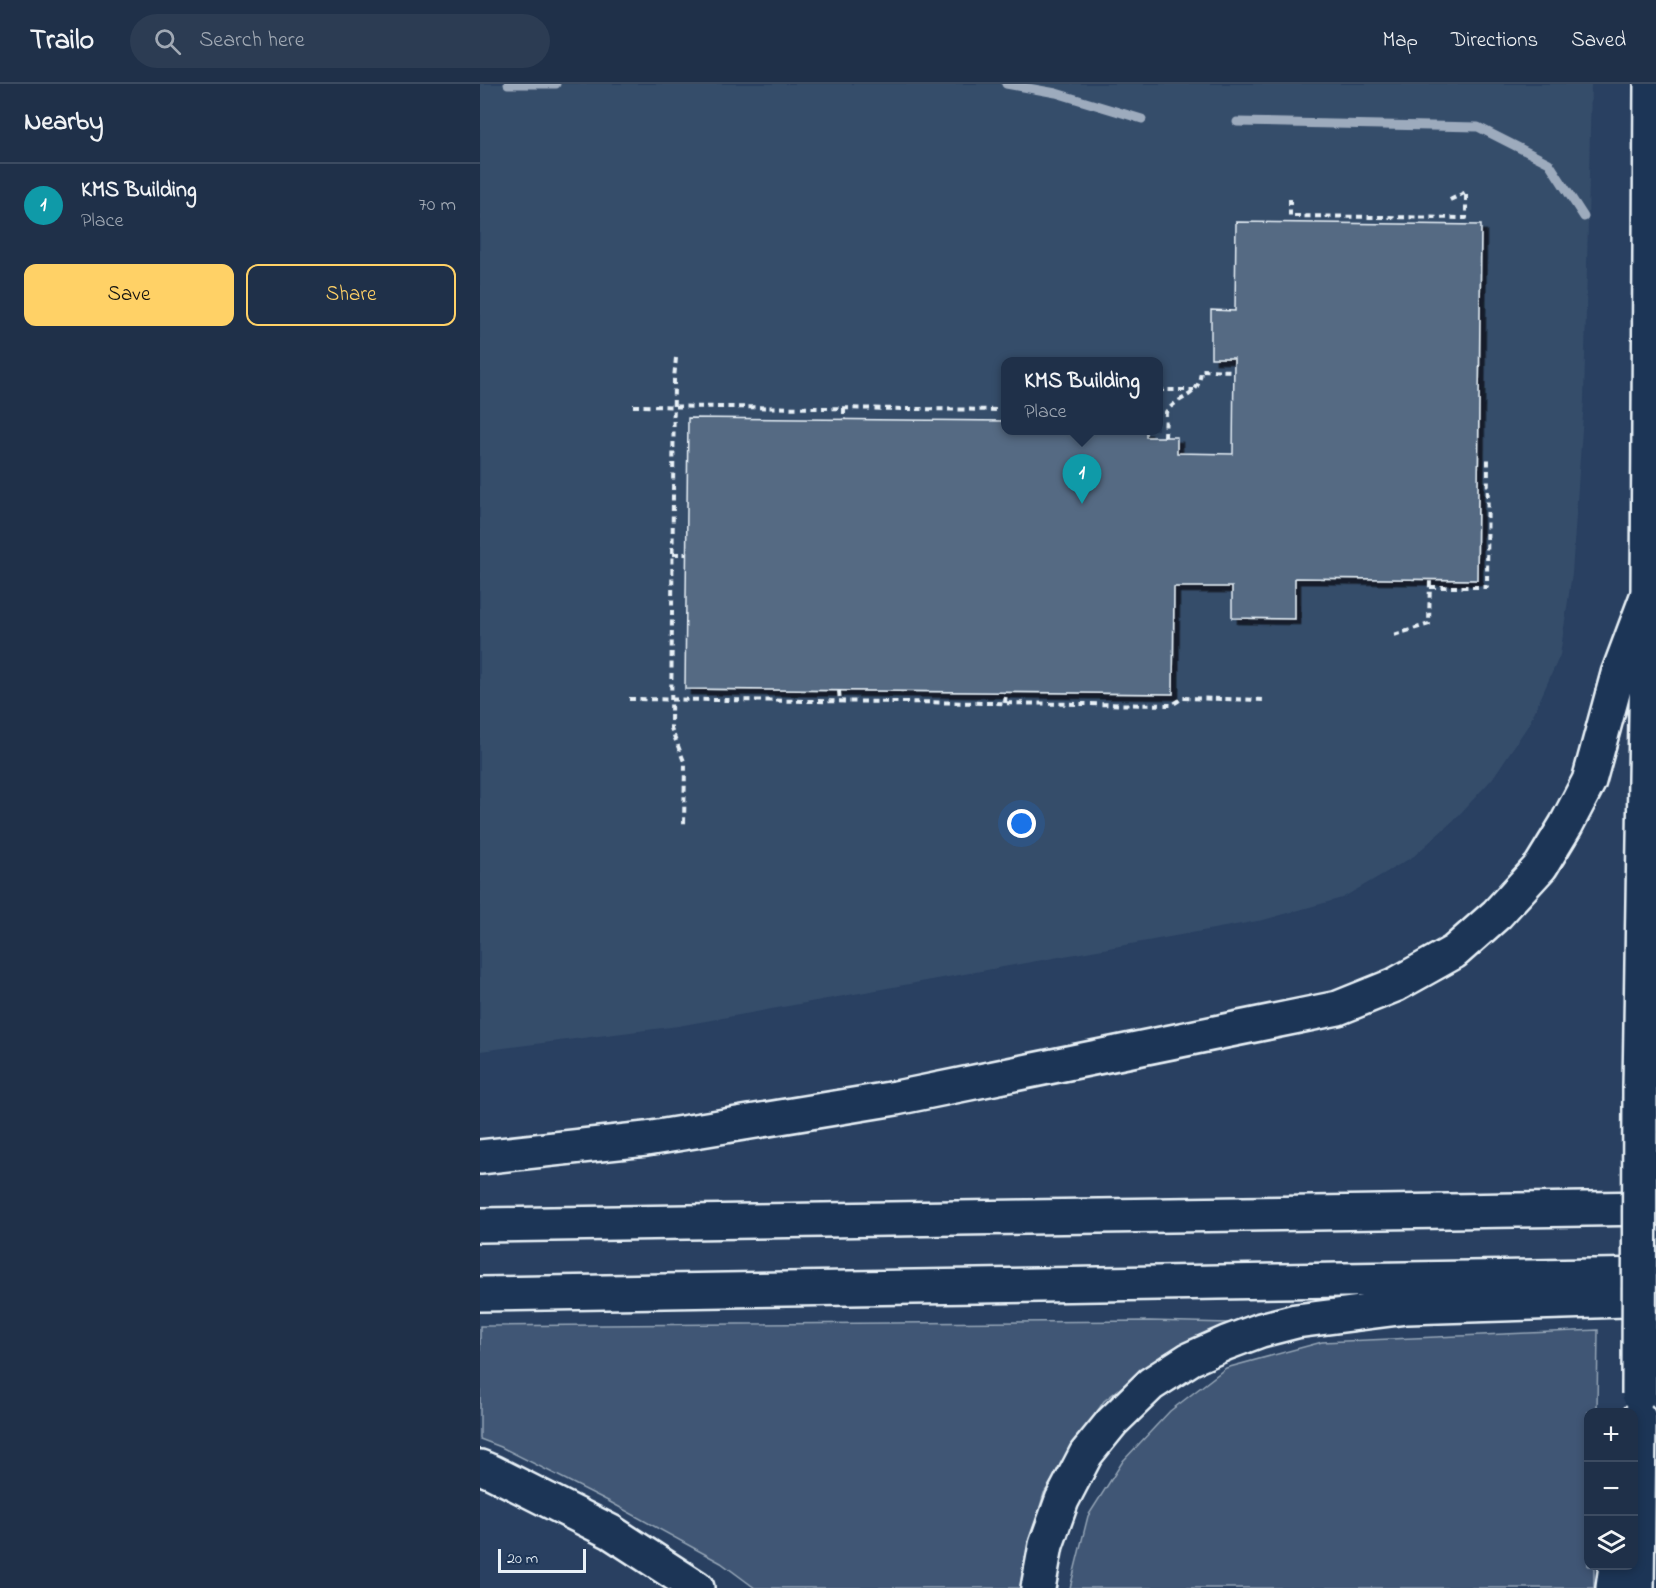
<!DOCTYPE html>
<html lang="en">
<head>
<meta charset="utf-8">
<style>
  :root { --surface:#1f3049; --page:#2c3c53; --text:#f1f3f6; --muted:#a1a9b4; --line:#3c4b61; --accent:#ffd166 }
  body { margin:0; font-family:"Indie Flower",sans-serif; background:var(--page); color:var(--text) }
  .controls { position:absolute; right:18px; bottom:18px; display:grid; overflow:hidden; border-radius:12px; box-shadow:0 3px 9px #0003 }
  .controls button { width:54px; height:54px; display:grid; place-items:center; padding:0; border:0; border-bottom:2px solid var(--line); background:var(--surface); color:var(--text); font:30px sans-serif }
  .scale { position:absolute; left:18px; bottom:15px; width:88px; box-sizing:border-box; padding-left:6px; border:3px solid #e8f1f8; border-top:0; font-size:16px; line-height:21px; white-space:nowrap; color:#e8f1f8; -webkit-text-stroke:4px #1d3557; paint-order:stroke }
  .you { position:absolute; left:542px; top:740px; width:21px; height:21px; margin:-15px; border:4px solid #fff; border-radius:50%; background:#1a73e8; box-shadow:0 0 0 9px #1a73e833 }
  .badge { display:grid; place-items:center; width:39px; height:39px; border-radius:50%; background:var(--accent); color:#fff; font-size:20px; font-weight:700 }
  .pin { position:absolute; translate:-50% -50px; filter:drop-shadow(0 2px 3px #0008) }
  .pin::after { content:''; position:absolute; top:32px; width:21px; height:18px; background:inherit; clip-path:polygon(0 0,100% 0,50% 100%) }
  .popup { position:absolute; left:521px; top:273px; width:162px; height:78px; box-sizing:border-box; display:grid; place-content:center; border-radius:12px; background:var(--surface); filter:drop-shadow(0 2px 4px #0005); font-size:20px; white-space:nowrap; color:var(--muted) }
  .popup b { font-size:22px; color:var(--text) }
  .popup::after { content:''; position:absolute; left:50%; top:100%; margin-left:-12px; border:12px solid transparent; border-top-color:var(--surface) }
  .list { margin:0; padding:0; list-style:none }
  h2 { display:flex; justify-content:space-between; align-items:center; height:78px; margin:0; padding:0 24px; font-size:26px }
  h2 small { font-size:20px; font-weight:400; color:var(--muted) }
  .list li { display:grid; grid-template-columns:39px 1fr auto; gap:18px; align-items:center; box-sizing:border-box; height:84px; padding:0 24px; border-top:2px solid var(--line) }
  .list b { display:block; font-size:22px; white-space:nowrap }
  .list p { margin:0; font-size:20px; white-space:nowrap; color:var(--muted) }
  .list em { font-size:20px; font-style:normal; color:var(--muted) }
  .actions { display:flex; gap:12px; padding:18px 24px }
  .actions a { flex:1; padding:14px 0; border:2px solid var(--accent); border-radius:12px; text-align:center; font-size:21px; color:var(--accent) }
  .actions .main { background:var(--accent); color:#111 }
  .icon { flex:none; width:33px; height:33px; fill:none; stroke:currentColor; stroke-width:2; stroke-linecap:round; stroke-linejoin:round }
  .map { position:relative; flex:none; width:1176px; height:1504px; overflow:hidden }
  header { display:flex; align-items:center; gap:36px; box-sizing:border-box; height:84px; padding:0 30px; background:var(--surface); border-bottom:2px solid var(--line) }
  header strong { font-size:28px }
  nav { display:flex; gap:33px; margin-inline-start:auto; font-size:21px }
  .search { width:420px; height:54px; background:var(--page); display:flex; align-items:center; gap:15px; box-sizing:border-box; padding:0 21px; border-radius:33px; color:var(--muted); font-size:22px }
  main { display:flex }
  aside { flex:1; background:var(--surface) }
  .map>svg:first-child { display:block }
  .built { fill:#364d6b; fill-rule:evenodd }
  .green { fill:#415774; stroke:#94a4b6; stroke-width:1.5 }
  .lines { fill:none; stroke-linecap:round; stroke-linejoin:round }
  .stream { stroke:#9dabbd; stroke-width:9 }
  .building { fill:#556a83; stroke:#e8f1f8; stroke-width:1.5; filter:url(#shadow) }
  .secondary-casing { stroke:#e8f1f8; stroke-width:38 }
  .highway-casing { stroke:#e8f1f8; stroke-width:38 }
  .path { stroke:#e8f1f8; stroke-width:4; stroke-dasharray:6 4.5; stroke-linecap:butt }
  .secondary { stroke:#1d3557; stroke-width:33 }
  .highway { stroke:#1d3557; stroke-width:33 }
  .secondary-bridge-casing { stroke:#e8f1f8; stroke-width:38; stroke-linecap:butt }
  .secondary-bridge { stroke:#1d3557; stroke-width:33 }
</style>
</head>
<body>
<header>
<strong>Trailo</strong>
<div class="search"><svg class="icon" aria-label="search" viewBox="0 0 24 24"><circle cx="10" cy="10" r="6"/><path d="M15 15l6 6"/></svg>Search here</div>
<nav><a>Map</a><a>Directions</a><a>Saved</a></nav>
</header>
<main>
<aside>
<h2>Nearby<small></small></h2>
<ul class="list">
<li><span class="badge" style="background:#0f9aa8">1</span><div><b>KMS Building</b><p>Place</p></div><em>70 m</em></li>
</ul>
<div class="actions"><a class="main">Save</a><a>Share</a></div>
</aside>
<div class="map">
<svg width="1176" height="1504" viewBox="0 0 1176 1504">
  <defs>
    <filter id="shadow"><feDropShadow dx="5.5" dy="5.5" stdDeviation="0" flood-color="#0009"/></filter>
  </defs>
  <rect width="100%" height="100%" fill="#294061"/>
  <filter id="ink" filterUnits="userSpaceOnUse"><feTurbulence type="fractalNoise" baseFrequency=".0167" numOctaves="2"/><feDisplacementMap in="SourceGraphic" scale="12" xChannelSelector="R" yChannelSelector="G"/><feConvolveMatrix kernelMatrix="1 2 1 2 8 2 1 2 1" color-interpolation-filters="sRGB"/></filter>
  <g filter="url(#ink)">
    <path class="built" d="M 0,0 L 1111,0 L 1104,316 L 1092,489 L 1080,571 L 1049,640 L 1012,695 L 976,734 L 934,772 L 862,814 L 783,836 L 198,942 L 0,967 ZM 526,278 L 678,278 L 678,346 L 526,346 Z"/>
    <path class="green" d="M 670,1237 L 749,1239 L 716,1253 L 684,1270 L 624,1317 L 564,1409 L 542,1485 L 541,1504 L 275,1504 L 241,1479 L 130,1418 L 21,1363 L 0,1355 L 0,1242 Z
      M 1118,1246 L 1117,1328 L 1108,1328 L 1108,1482 L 1114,1482 L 1114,1504 L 590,1504 L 608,1432 L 643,1377 L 690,1327 L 746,1284 L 842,1258 Z"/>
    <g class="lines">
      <path class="stream" d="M 28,0 L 76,0
        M 526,0 L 576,9 L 662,35
        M 757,38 L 998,43 L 1069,79 L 1104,133"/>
    </g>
    <path class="building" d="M 756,138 L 1001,141 L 997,496 L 815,494 L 815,535 L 752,534 L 752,503 L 694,503 L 693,610 L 205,605 L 208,334 L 526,337 L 526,346 L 666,346 L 666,353 L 697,353 L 697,369 L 753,370 L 754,274 L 731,274 L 731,226 L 755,227 Z"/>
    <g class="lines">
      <g class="secondary-casing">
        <path id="secondary" d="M 1160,1003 L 1168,510 L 1171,0
          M 1157,1504 L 1159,1339"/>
      </g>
      <g class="highway-casing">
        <path id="highway" d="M 0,1073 L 166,1055 L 416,1014 L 858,924 L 915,901 L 974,868 L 1017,830 L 1061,782 L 1086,741 L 1109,697 L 1138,590 L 1168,510
          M 0,1141 L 1176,1124
          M 0,1210 L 1176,1191
          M 1154,1368 L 1159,1334
          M 0,1383 L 12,1388 L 131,1448 L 217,1504
          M 558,1504 L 566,1461 L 582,1416 L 606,1370 L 632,1338 L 671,1300 L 710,1275 L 746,1259 L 781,1246 L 816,1237 L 927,1223 L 1176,1215
          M 1133,1504 L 1136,1482"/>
      </g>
      <path class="path" d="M 810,115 L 810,132 L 986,134 L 986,108 L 966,118
        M 196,274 L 194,295 L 191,644 L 205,680 L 204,742
        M 678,306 L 714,306
        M 153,322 L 526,326
        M 364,324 L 364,335
        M 685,353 L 686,328 C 701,309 719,316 721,286 L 754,287
        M 193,470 L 206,470
        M 950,503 L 1007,503 L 1008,373
        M 914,551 L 949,540 L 950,496
        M 359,607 L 360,617
        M 149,615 L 692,621 L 703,614 L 787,616
        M 525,619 L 526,608"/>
      <use href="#secondary" class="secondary"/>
      <use href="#highway" class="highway"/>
      <g class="secondary-bridge-casing">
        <path id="secondary-bridge" d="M 1159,1310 L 1160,1003"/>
      </g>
      <use href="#secondary-bridge" class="secondary-bridge"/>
    </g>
  </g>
</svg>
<div class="controls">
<button>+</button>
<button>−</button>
<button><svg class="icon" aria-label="layers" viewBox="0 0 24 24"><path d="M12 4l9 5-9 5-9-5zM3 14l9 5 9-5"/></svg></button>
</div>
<div class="scale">20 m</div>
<div class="you"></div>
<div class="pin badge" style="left:602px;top:420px;background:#0f9aa8">1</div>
<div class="popup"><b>KMS Building</b>Place</div>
</div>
</main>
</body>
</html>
